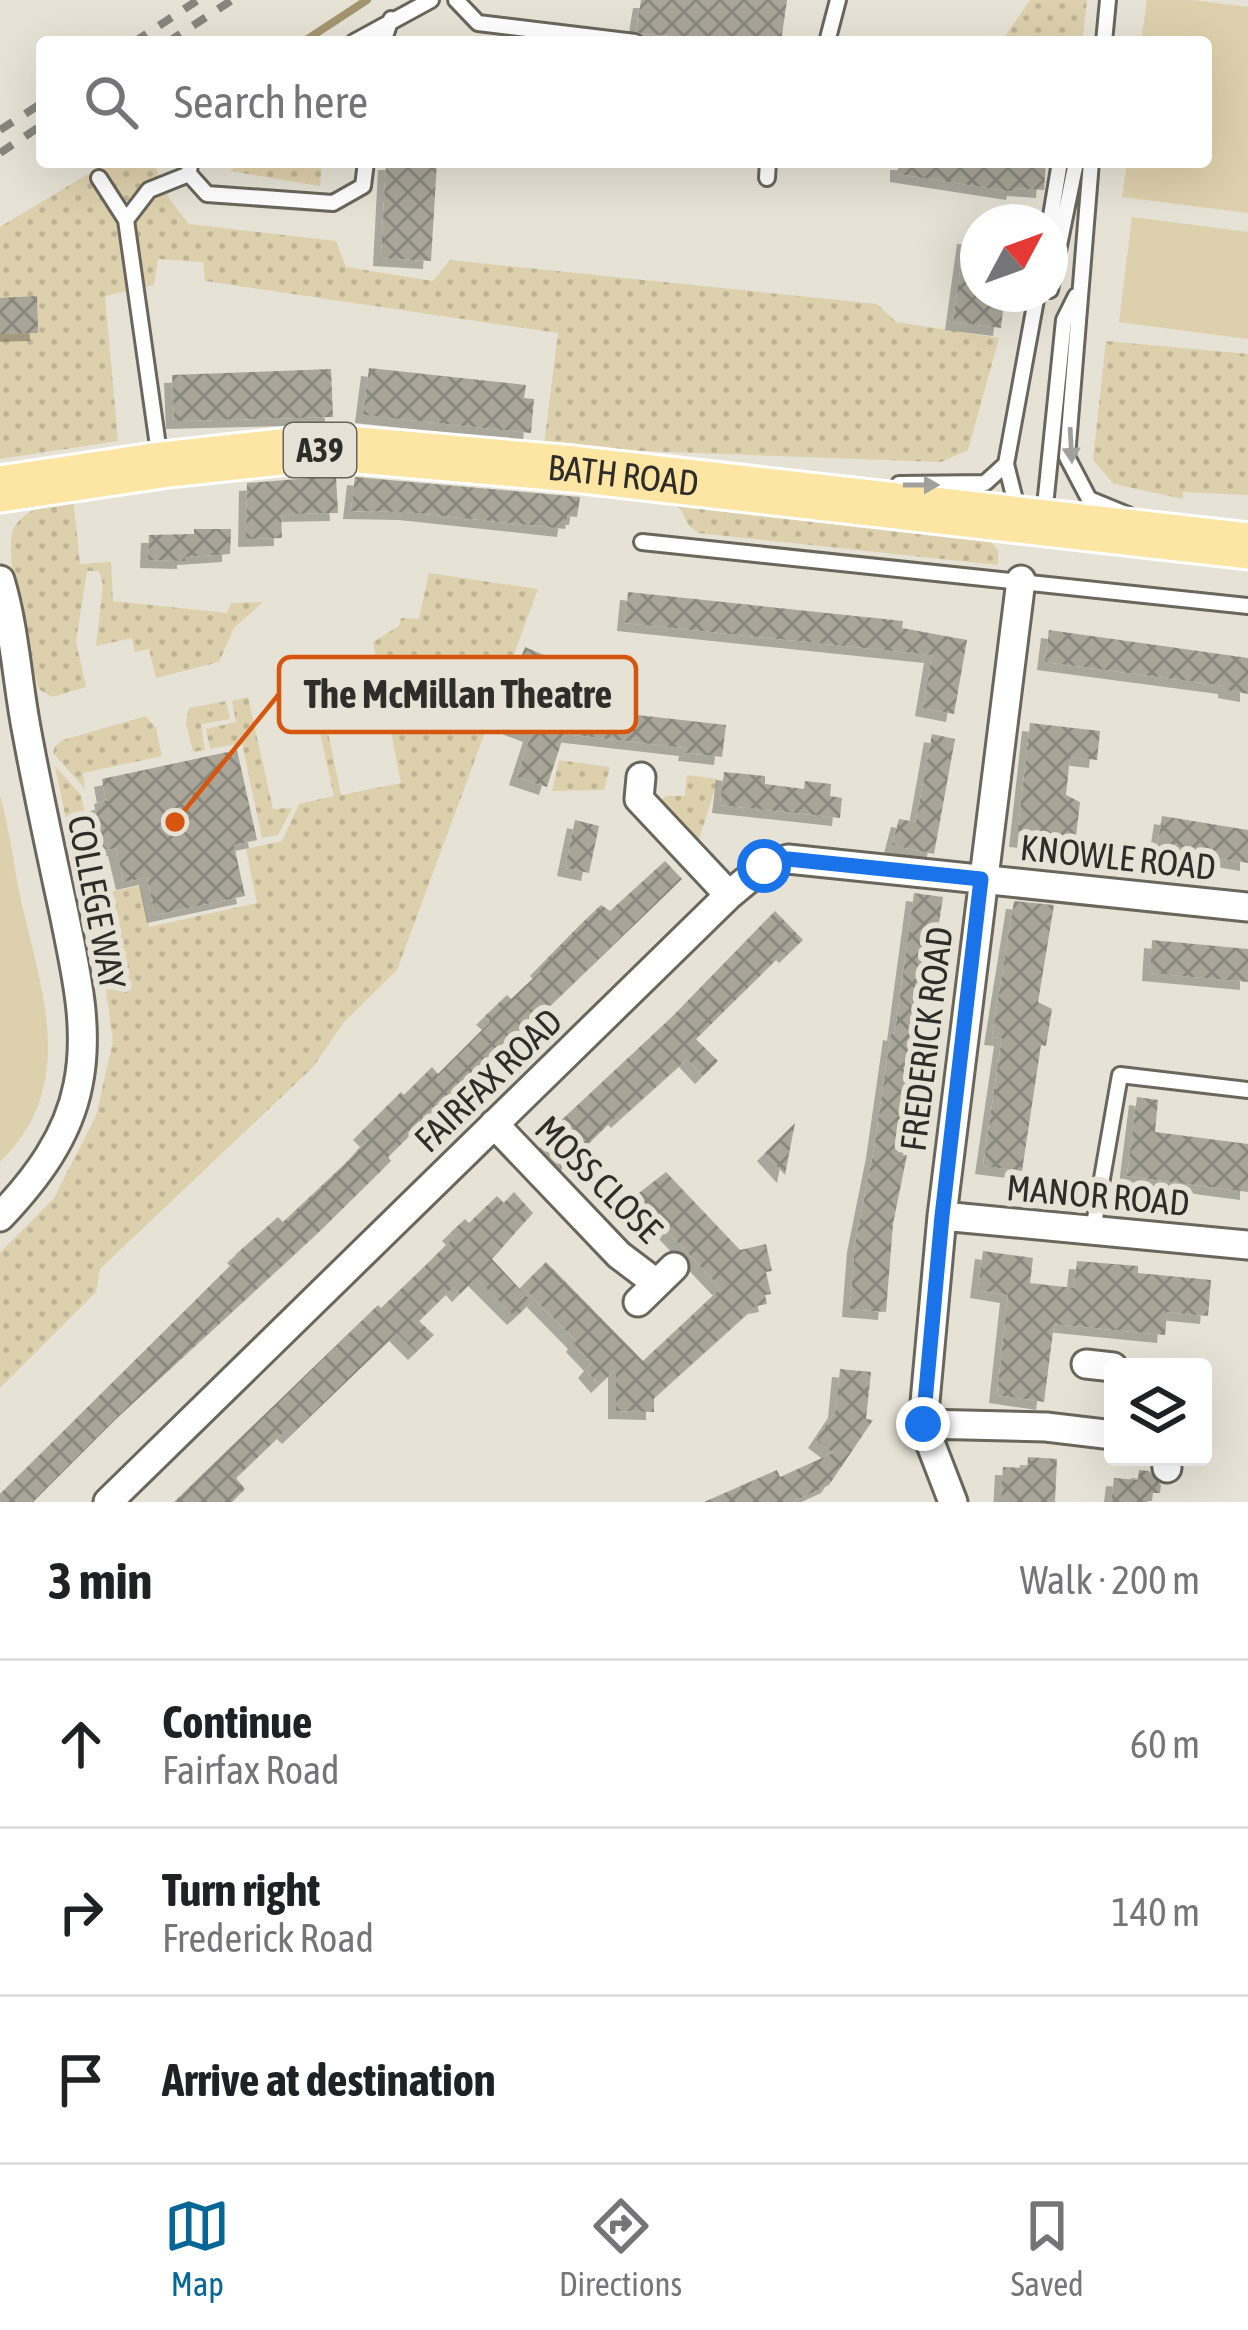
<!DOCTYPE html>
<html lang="en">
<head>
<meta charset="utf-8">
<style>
  :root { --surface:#fff; --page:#f2f2f2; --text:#202124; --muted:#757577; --line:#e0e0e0; --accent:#066695 }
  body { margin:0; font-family:"Asap Condensed",sans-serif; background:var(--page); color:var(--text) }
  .controls { position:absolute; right:36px; bottom:36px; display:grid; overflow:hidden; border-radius:12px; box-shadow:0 12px 48px #0002 }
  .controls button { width:108px; height:108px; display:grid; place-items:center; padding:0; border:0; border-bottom:3px solid var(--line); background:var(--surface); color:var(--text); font:60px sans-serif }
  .compass { position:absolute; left:960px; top:204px; width:108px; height:108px; border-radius:50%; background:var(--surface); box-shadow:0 12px 48px #0002; rotate:49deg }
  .stop { position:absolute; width:36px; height:36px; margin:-27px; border:9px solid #1a73e8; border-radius:50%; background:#fff }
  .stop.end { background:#1a73e8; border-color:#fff; box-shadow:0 3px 12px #0008 }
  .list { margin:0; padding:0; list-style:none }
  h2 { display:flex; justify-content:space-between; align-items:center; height:156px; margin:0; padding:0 48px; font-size:51px }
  h2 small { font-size:39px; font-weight:400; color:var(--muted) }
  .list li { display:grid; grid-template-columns:78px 1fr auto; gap:36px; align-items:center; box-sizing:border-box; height:168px; padding:0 48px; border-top:3px solid var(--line) }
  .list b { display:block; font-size:45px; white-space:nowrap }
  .list p { margin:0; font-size:39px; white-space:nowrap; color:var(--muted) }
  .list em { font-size:39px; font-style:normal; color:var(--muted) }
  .icon { flex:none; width:66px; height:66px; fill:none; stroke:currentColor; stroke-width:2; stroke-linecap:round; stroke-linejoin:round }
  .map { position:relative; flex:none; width:1248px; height:1502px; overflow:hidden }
  .search { position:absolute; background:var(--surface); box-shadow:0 12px 48px #0002; left:36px; right:36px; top:36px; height:132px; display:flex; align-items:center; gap:30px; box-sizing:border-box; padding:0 42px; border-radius:12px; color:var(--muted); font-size:45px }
  .sheet { height:660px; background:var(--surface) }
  nav { display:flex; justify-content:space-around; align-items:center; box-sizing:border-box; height:168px; border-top:3px solid var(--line); background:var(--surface); font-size:33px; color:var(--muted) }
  nav a { display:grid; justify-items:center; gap:6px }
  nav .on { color:var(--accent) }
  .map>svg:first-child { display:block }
  .grass { fill:url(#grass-dots) }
  .park { fill:#ddd0ac }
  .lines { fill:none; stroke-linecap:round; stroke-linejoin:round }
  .stream { stroke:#a3956e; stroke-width:8 }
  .building { fill:url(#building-cross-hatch); filter:url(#shadow) }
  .service-casing { stroke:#6a665b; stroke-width:20 }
  .minor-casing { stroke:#6a665b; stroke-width:33 }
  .primary-casing { stroke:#fff; stroke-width:51 }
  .service { stroke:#fff; stroke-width:14 }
  .minor { stroke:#fff; stroke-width:27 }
  .primary { stroke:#fde5a3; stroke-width:45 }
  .rail { stroke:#88857d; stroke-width:8; stroke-dasharray:15 15; stroke-linecap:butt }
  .oneway { fill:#a1a09f }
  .route { stroke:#1a73e8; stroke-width:15 }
  .labels { text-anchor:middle; stroke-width:12; stroke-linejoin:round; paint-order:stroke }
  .shield { fill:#e6e2d5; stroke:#66635d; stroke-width:3 }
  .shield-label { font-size:33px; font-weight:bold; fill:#2f2d29 }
  .street-label { font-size:36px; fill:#2f2d29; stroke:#e6e2d5 }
  .leader { fill:none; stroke:#d6550f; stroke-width:4.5 }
  .callout-dot { fill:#d6550f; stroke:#e6e2d5; stroke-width:4.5 }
  .callout { fill:#e6e2d5; stroke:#d6550f; stroke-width:4.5 }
  .callout-label { font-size:39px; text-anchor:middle; font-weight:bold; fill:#2f2d29 }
</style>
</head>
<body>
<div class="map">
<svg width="1248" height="1502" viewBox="0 0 1248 1502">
  <defs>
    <pattern id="grass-dots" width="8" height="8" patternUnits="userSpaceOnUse" patternTransform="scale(3)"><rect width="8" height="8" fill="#ddd0ac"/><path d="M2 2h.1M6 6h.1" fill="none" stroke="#beb394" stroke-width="1.8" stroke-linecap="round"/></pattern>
    <pattern id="building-cross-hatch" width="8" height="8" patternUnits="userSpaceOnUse" patternTransform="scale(3)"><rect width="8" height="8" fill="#a9a599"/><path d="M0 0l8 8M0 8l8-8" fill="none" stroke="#8a877d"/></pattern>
    <filter id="shadow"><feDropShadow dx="-8" dy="8" stdDeviation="0" flood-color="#0004"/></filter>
  </defs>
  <rect width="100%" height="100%" fill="#e6e2d5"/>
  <path class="grass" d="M 1030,0 L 1087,0 L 1082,42 L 1001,42 Z
    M 108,162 L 153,162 L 170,200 L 189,224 L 336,241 L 346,267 L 433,281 L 450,260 L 877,304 L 896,322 L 999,338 L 968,450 L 941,462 L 643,451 L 543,454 L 558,333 L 205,281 L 203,262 L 158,259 L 154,285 L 105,296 L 118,441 L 0,459 L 0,227 Z
    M 243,162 L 322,162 L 320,186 L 230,171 Z
    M 1106,341 L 1248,354 L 1248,495 L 1183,492 L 1183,499 L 1114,484 L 1093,460 Z
    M 647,495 L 982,529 L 998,551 L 998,565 L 698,533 L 689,526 L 680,508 Z
    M 73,497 L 80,564 L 111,562 L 113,601 L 227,613 L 231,603 L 263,602 L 234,628 L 219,662 L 156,678 L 149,649 L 135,652 L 132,638 L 96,646 L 103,585 L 99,571 L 87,571 L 76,641 L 86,687 L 52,697 L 40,690 C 30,662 0,549 15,526 C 28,507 52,503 73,497 Z
    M 429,573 L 538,589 L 397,970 L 344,1022 L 313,1067 L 100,1269 L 96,1292 L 0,1388 L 0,1253 L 54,1198 L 96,1116 L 113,1041 L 100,947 L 87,916 L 102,865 L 108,892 L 140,886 L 149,927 L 257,903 L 246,849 L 282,841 L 299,804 L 334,796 L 306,669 L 332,664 L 334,670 L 316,675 L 341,795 L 401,783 L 373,642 L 399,626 L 401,618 L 419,619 Z
    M 248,697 L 273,809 L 292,808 L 278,835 L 262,838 L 242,743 L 210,749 L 206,729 L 236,722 L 232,701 Z
    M 226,701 L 230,719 L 201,724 L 205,750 L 193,752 L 186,723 L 189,708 Z
    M 146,716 L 156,728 L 162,756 L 83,773 L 85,789 L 53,753 L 55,746 L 63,740 Z
    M 559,760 L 610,767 L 604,790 L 552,791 Z
    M 55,766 L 81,795 L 95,862 L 83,901 Z
    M 687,775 L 718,779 L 696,849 L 660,802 L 666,796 L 685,796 Z"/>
  <path class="park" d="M 1147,0 L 1193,0 L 1248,7 L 1248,213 L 1122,197 L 1127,162 L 1206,162 L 1206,42 L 1141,42 Z
    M 1132,217 L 1248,232 L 1248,339 L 1119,322 Z
    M 0,795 C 10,831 14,869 22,905 C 43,994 77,1088 0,1162 Z"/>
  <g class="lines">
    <path class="stream" d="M 303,42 L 367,0"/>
  </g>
  <path class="building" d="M 641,0 L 787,0 L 781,42 L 643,34 L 636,31 Z
    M 386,162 L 437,162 L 431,261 L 381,258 Z
    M 898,162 L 1046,162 L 1044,190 L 1015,188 L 1014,192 L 898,174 Z
    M 965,236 L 978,237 L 978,294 L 1005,294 L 1001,328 L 953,322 Z
    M 37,296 L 38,333 L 0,334 L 0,298 Z
    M 369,368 L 526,385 L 524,398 L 534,399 L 531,433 L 363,415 Z
    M 331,369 L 333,417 L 174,421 L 172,375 Z
    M 336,476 L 338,513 L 281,514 L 282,538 L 246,539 L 247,483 Z
    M 355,477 L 580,497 L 577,517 L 567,516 L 565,529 L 407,512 L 351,511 Z
    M 194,529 L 231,529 L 230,554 L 185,557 L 185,561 L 148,560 L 149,535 L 194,534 Z
    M 628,592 L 903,621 L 902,628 L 967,640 L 954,714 L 923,708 L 932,655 L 625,623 Z
    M 1049,630 L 1248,658 L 1248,694 L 1226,690 L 1226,686 L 1045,662 Z
    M 525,647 L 553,659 L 551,664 L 586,677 L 575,708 L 726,725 L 722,757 L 686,753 L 687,748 L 564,734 L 547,787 L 517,777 L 531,734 L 497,721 Z
    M 1030,723 L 1100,731 L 1097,760 L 1070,757 L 1066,795 L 1080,802 L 1075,845 L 1017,839 Z
    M 932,734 L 955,739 L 934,854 L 892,845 L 899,819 L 916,822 Z
    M 237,750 L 257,840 L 234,845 L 245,896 L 155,915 L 147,877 L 124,882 L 116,848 L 104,850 L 94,804 L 106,801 L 102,779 Z
    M 724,772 L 765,776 L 765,784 L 804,789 L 805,781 L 831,784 L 830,796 L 842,798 L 840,818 L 720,805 Z
    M 1162,816 L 1248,830 L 1248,863 L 1157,848 Z
    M 575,820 L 599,826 L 589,873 L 565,868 Z
    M 665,861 L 682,879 L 518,1037 L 514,1033 L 388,1157 L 391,1161 L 323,1228 L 120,1415 L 33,1502 L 0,1502 L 0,1494 L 238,1258 L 235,1255 L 278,1217 L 283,1222 L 350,1159 L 368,1139 L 361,1132 L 401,1092 L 404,1095 L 432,1067 L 438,1074 L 490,1022 L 484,1017 L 507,995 L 511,999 L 541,971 L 538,968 L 581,924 L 601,905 L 610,911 Z
    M 914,893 L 943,897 L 903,1155 L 907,1155 L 893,1224 L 886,1312 L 850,1309 L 855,1244 L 874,1150 L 891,1032 L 895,1033 Z
    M 1014,901 L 1054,905 L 1038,1002 L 1052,1009 L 1046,1046 L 1041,1045 L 1022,1171 L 983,1166 L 1002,1038 L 992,1037 Z
    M 775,911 L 803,940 L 787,955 L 784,952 L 696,1039 L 718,1061 L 703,1076 L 687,1059 L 619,1120 L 616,1117 L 562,1169 L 541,1147 L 557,1131 L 553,1128 L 675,1014 Z
    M 1152,940 L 1248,949 L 1248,982 L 1150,973 Z
    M 1137,1097 L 1158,1100 L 1155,1132 L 1248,1144 L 1248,1192 L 1127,1176 Z
    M 795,1123 L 785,1175 L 765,1153 Z
    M 666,1172 L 740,1250 L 766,1244 L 772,1271 L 766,1272 L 771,1294 L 765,1295 L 767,1304 L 756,1306 L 654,1398 L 654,1412 L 616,1411 L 616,1369 L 599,1385 L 586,1370 L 592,1363 L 574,1344 L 576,1341 L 522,1286 L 546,1262 L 643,1361 L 721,1288 L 649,1212 L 645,1215 L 630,1200 Z
    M 514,1192 L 533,1213 L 492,1259 L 532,1302 L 515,1317 L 476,1278 L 460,1294 L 454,1287 L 419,1321 L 434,1335 L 416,1352 L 397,1333 L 290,1436 L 285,1431 L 236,1478 L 245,1489 L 232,1502 L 174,1502 L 378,1305 L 381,1308 L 427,1264 L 454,1237 L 450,1233 L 465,1219 L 469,1223 L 497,1196 L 504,1203 Z
    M 983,1251 L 1033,1258 L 1030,1283 L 1074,1288 L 1077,1261 L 1138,1266 L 1138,1273 L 1211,1280 L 1208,1316 L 1167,1312 L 1165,1335 L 1054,1324 L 1044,1402 L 997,1395 L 1008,1295 L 978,1290 Z
    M 840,1369 L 871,1372 L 866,1419 L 873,1420 L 829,1485 L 792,1502 L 704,1502 L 777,1470 L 780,1477 L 833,1453 L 816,1440 L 836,1410 Z
    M 1028,1457 L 1057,1459 L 1055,1502 L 1001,1502 L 1003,1467 L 1027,1468 Z
    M 1139,1470 L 1149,1471 L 1161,1485 L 1160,1493 L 1148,1493 L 1148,1502 L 1111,1502 L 1114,1478 L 1138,1480 Z"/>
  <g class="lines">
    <g class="service-casing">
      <path id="service" d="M 456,0 L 478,23 L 635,42
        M 354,42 L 431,0
        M 383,42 L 391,19
        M 827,42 L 838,0
        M 1104,42 L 1108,0
        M 190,162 L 189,174 L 207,194 L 333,203 L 363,186 L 366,162
        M 1091,162 L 1067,457 L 1089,499 L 1128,515
        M 99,178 L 126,220
        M 767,178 L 768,162
        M 1050,222 L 1059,168 L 1057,162
        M 1050,290 L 1076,162
        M 160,460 L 126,220 L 149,190 L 189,174
        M 1006,464 L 1017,508 L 1022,511
        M 899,484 L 985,483 L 1006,464 L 1037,294
        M 1044,516 L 1064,320 L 1076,296
        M 642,542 L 1248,606
        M 1093,1230 L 1120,1075 L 1248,1090"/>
    </g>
    <g class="minor-casing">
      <path id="minor" d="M 0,580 C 15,630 17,682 27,733 C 38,793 51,853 64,913 C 75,969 90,1027 78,1085 C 68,1137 36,1179 0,1217
        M 641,777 L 639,799 L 729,895
        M 494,1124 L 619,1255 L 656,1283
        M 942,1216 L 1248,1245
        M 638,1302 L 674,1267
        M 1086,1364 L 1113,1367
        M 923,1424 L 1046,1427 L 1113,1435
        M 1166,1457 L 1167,1468
        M 108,1502 L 729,895 L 764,866 L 788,859 L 1248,907
        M 953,1502 L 923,1424 L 942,1216 L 1021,580"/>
    </g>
    <g class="primary-casing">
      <g id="primary">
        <path id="s1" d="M 0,489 L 161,465 L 290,451 L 347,449 L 573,469 L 1248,546"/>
      </g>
    </g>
    <use href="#service" class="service"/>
    <use href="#minor" class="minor"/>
    <use href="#primary" class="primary"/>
    <path class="rail" d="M 134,42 L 198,0
      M 168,42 L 232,0
      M 0,130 L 42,103
      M 0,153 L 42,125"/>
  </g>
  <defs><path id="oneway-solid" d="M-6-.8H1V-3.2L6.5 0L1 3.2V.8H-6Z" transform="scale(3)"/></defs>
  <g class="oneway">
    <use href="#oneway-solid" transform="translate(1071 445) rotate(87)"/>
    <use href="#oneway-solid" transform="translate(921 485)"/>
  </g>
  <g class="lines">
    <path class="route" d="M 764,866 L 788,859 L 981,879 L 942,1216 L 923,1424"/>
  </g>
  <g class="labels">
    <rect class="shield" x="284" y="423" width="72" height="54" rx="9"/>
    <g class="shield-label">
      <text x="320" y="462">A39</text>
    </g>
    <g class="street-label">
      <text dy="13" stroke="none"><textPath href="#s1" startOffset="627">BATH ROAD</textPath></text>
      <text transform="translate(1118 857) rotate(6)" y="13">KNOWLE ROAD</text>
      <text transform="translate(97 902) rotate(79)" y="13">COLLEGE WAY</text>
      <text transform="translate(926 1039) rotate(-83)" y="13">FREDERICK ROAD</text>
      <text transform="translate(488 1080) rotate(-44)" y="13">FAIRFAX ROAD</text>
      <text transform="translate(599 1179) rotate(45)" y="13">MOSS CLOSE</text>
      <text transform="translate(1098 1195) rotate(5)" y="13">MANOR ROAD</text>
    </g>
  </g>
  <path class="leader" d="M175 822L279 694"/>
  <circle class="callout-dot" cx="175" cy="822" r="12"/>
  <rect class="callout" x="279" y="657" width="357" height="75" rx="12"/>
  <g class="callout-label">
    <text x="458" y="708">The McMillan Theatre</text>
  </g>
</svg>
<div class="controls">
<button><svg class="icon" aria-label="layers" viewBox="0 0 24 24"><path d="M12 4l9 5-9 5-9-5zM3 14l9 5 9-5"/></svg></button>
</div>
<svg class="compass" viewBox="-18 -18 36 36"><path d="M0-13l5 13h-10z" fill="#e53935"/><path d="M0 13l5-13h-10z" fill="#757577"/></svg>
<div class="stop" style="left:764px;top:866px"></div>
<div class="stop end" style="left:923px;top:1424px"></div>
<div class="search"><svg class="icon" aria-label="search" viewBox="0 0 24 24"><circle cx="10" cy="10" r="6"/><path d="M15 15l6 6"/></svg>Search here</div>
</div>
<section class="sheet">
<h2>3 min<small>Walk · 200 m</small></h2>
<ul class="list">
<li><svg class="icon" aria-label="ahead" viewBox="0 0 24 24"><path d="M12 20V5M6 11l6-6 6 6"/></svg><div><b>Continue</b><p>Fairfax Road</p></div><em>60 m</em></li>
<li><svg class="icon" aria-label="right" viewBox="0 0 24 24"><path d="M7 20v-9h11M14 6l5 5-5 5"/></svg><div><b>Turn right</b><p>Frederick Road</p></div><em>140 m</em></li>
<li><svg class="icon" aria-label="arrive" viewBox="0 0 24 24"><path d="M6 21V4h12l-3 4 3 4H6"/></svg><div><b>Arrive at destination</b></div></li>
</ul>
</section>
<nav>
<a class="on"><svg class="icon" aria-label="map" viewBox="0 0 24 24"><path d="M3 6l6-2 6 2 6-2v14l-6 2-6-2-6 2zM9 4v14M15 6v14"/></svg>Map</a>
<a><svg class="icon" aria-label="directions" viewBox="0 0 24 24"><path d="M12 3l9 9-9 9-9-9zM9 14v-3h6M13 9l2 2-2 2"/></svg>Directions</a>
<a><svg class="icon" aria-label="saved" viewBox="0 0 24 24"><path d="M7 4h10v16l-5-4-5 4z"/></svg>Saved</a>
</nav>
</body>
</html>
